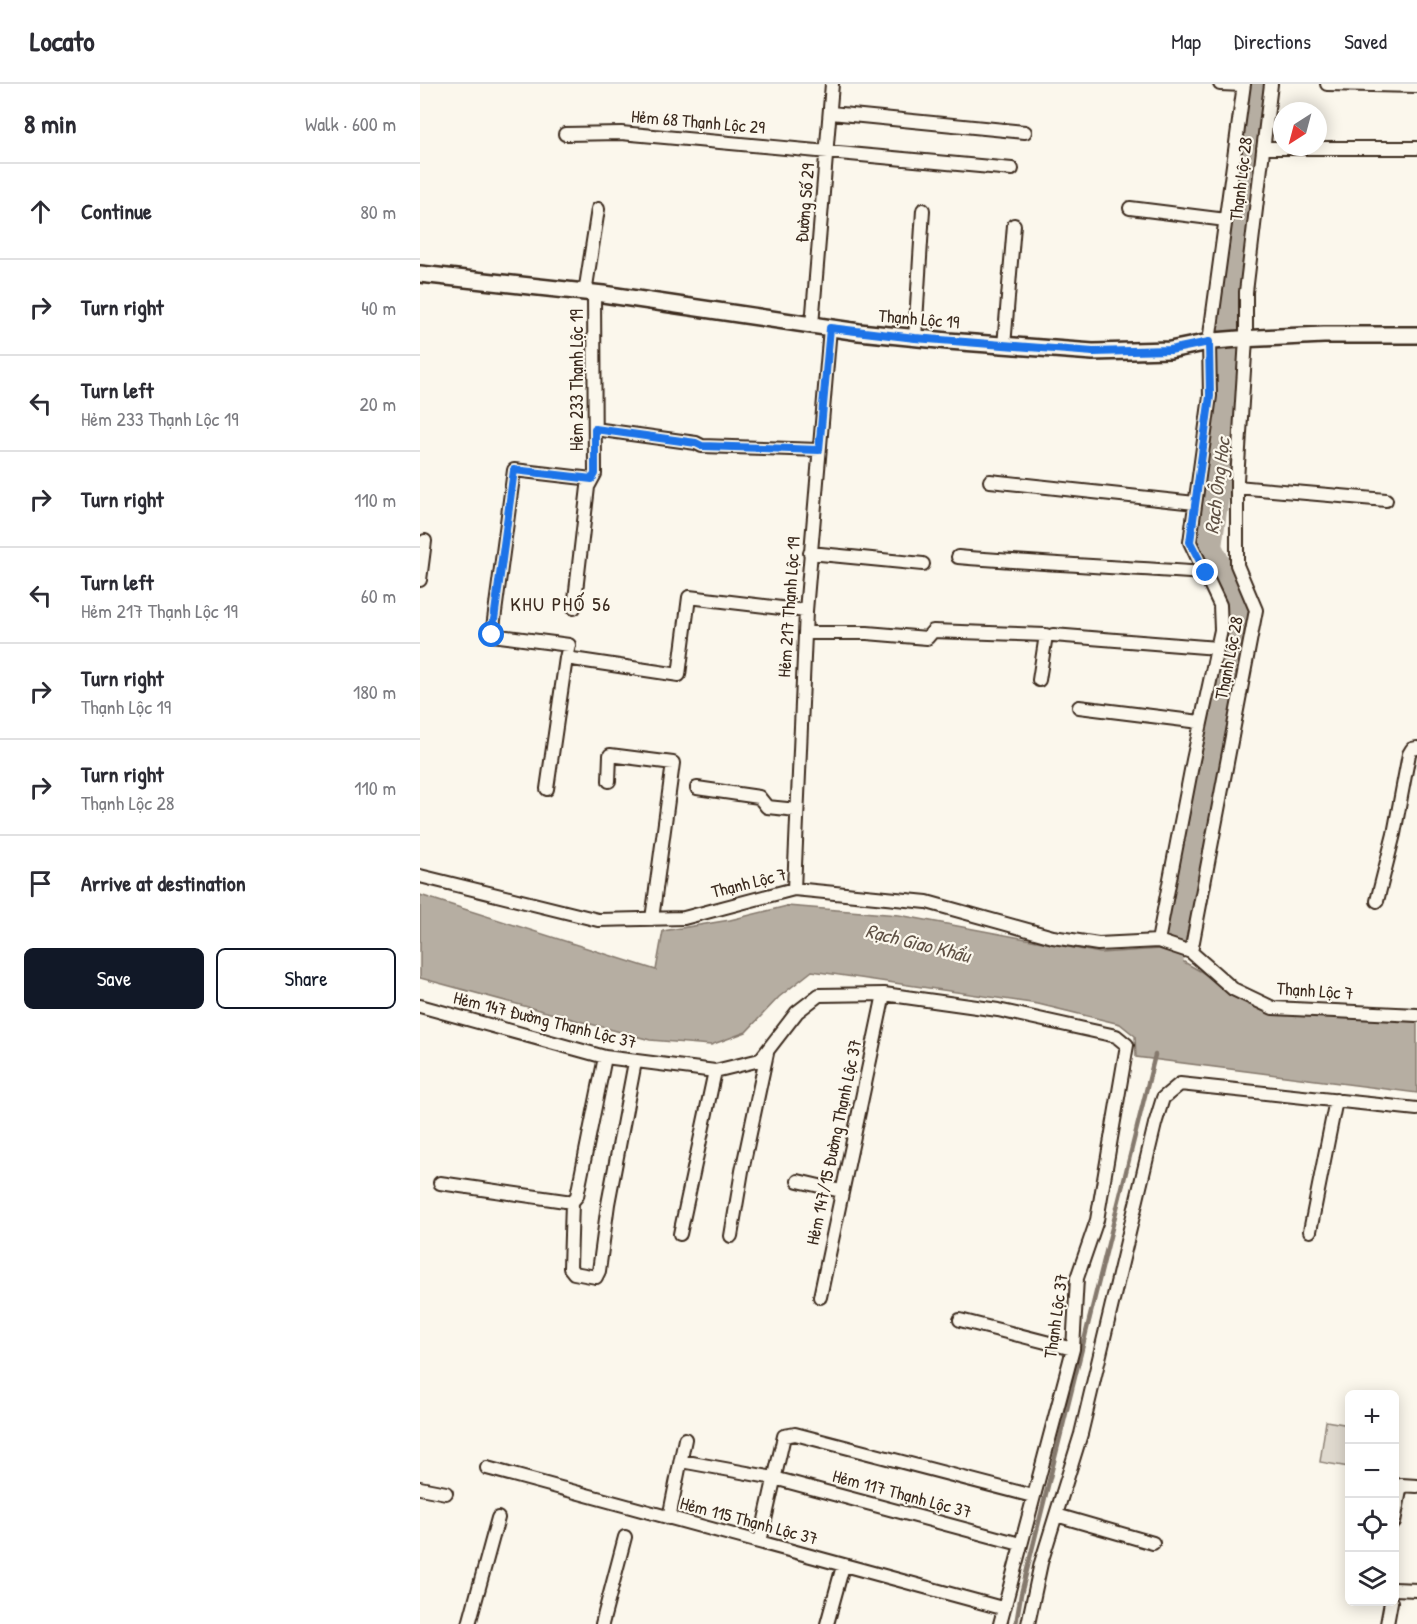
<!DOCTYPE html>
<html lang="en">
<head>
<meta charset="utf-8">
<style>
  :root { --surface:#fff; --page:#f2f2f3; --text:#2b2b33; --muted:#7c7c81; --line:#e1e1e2; --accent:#111827 }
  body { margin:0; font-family:"Patrick Hand",sans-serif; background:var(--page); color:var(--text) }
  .controls { position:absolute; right:18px; bottom:18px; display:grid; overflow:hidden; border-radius:9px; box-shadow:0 3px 15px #0003 }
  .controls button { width:54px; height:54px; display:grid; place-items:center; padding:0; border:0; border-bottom:2px solid var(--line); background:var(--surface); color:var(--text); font:30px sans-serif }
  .compass { position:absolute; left:853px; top:18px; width:54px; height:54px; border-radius:50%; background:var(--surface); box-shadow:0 3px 15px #0003; rotate:216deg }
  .stop { position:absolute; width:18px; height:18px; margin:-14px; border:4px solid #1a73e8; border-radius:50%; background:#fff }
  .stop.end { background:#1a73e8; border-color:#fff; box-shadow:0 2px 6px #0008 }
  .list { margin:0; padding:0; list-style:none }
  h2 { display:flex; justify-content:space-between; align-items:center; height:78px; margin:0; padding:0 24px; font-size:26px }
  h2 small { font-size:20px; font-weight:400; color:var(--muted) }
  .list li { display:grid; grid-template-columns:39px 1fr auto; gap:18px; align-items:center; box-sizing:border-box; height:96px; padding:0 24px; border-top:2px solid var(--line) }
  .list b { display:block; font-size:22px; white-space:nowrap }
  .list p { margin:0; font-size:20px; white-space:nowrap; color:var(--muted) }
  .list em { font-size:20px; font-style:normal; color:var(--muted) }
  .actions { display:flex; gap:12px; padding:18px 24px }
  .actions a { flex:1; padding:14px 0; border:2px solid var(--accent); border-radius:9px; text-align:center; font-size:21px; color:var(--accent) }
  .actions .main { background:var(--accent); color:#fff }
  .icon { flex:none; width:33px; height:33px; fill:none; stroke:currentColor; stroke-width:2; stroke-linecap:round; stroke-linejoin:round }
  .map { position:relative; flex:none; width:997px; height:1540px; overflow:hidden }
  header { display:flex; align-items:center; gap:36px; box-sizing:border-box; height:84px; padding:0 30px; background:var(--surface); border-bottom:2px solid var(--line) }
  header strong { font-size:28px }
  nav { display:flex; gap:33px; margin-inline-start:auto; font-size:21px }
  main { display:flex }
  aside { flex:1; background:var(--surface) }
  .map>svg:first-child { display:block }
  .green { fill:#dfd9ce; stroke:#8d8276; stroke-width:1.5 }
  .water { fill:#b6aea2; stroke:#85796d; stroke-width:1.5 }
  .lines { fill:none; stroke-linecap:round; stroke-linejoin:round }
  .stream { stroke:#85796d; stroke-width:4.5 }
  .river { stroke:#b6aea2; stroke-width:26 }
  .minor-casing { stroke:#3b2a1e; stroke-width:16 }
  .tertiary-casing { stroke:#3b2a1e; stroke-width:20 }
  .minor { stroke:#fbf7ec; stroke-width:12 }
  .tertiary { stroke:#fbf7ec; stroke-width:15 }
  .route { stroke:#1a73e8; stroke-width:8 }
  .labels { text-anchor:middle; stroke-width:4.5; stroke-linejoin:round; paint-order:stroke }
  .street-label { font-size:18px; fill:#3b2a1e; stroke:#fbf7ec }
  .water-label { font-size:20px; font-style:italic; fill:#605246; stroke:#fbf7ec }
  .neighbourhood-label { font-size:20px; letter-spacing:1.5px; fill:#3b2a1e; stroke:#fbf7ec }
</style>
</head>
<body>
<header>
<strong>Locato</strong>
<nav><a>Map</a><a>Directions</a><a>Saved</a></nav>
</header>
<main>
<aside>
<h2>8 min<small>Walk · 600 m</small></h2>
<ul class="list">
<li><svg class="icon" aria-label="ahead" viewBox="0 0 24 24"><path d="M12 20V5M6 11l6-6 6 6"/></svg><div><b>Continue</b></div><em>80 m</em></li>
<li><svg class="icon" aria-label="right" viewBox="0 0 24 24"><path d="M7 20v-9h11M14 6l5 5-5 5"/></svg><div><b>Turn right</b></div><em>40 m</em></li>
<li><svg class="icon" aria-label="left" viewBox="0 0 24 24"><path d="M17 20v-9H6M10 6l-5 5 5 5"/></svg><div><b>Turn left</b><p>Hẻm 233 Thạnh Lộc 19</p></div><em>20 m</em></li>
<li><svg class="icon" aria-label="right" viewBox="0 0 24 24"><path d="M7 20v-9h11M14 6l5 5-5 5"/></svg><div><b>Turn right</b></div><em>110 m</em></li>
<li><svg class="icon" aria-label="left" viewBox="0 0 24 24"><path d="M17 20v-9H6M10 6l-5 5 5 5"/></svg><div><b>Turn left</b><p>Hẻm 217 Thạnh Lộc 19</p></div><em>60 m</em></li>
<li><svg class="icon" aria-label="right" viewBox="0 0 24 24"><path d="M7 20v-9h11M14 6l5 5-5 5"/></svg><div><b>Turn right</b><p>Thạnh Lộc 19</p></div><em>180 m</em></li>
<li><svg class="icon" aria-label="right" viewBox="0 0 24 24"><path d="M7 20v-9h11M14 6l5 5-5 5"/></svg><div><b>Turn right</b><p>Thạnh Lộc 28</p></div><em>110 m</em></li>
<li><svg class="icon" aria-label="arrive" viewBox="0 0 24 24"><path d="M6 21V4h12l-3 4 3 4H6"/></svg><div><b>Arrive at destination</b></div></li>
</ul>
<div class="actions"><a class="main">Save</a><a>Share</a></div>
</aside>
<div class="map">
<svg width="997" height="1540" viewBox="0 0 997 1540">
  <rect width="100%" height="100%" fill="#fbf7ec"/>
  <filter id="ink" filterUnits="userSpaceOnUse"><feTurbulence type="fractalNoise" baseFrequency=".0167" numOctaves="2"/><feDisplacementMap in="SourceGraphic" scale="12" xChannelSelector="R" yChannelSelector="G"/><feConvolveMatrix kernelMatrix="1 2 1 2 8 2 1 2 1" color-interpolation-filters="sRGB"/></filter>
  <g filter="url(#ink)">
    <path class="green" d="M 906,1337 L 929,1341 L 929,1383 L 900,1378 Z"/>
    <path class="water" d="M 0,811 L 236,886 L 243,847 L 310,836 L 367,822 L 479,831 L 680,869 L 741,865 L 780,887 L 828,919 L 860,931 L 889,930 L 997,937 L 997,1009 L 716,973 L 715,952 L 700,940 L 618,920 L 392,887 L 359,913 L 326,948 L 291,961 L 230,956 L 0,894 Z"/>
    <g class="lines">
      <path class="stream" d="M 596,1540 L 601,1510 L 735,971"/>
      <path class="river" d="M 745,903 L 820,524 L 789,463 L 804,353 L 809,239 L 839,0"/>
      <g class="minor-casing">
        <path id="minor" d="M 800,0 L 824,1
          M 907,0 L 997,2
          M 411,29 L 605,48
          M 145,50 L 201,49 L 592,85
          M 843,64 L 997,64
          M 710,124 L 806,136
          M 165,209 L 178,125
          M 392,241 L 412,0
          M 495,254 L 503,126
          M 584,262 L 594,141
          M 175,345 L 276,359 L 282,362 L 399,366
          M 172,395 L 94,386 L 72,551 L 149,561 L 146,574 L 259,591 L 269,513 L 386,527
          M 570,397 L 775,419
          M 817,403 L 966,416
          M 390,469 L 503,480
          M 538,473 C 620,480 703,483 786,489
          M 0,496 L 5,457
          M 154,524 L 168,403 L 175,390 L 174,209
          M 385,549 L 447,549 L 507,554 L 513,547 L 626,551 L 619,596
          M 633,551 L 797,564
          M 659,623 L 780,638
          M 189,697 L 190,671 L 253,679 L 232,835
          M 277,704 L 339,713 L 347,723 L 377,726
          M 127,705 L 146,574
          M 0,792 L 178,836 L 264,834 L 374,805 L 507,818 L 633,853 L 678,860 L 738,857 L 771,868 L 813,905 L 853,924 L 997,931
          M 374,805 L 386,527 L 410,244
          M 957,817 L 974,750 L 989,670 L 992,665 L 997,664
          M 738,857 L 773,676 L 801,546 L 800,521 L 770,458 L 790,312 L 789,258 L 824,0
          M 771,868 L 836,526 L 817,481 L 817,396 L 826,255 L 826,208 L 851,0
          M 0,922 L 185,973 L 295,987 L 340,976 L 377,928 L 399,911 L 464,910 L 578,926 L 696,952 L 707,961 L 677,1136 L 657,1194 L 653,1265 L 580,1540
          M 378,1097 L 421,1107
          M 20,1099 L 152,1118 L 157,1112 L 185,973
          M 152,1118 L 150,1184 L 154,1189 L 176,1193 L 179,1187 L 188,1120 L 215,978
          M 890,1147 L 916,1016
          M 260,1150 L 295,987
          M 311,1152 L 322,1087 L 347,969
          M 400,1213 L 464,910
          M 540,1236 L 653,1265
          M 261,1377 L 354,1394 L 600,1460
          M 67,1384 L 582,1524
          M 0,1404 L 26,1409
          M 636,1431 L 733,1459
          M 249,1434 L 265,1355
          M 974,1438 L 981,1401 L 997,1402
          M 340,1458 L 364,1352 L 375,1350 L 613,1412
          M 974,1505 L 997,1506
          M 49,1540 L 78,1434
          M 182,1540 L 205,1453
          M 407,1540 L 423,1482
          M 608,1540 L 621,1479 L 661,1350 L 735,1040 L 743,1014 L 760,1000 L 997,1025
          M 967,1540 L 971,1518"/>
      </g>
      <g class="tertiary-casing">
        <path id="tertiary" d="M 0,190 L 183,210 L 439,248 L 528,257 L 673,268 L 750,266 L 794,257 L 819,255 L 904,251 L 997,251"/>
      </g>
      <use href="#minor" class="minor"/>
      <use href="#tertiary" class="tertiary"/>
    </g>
  </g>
  <g class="lines" filter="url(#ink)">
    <path class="route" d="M 72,551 L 94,386 L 172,395 L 175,390 L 175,345 L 276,359 L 282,362 L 399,366 L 410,244 L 495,254 L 673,268 L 750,266 L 789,258 L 790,312 L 770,458 L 786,489"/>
  </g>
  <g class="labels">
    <g class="street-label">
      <text transform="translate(278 38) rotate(5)" y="6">Hẻm 68 Thạnh Lộc 29</text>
      <text transform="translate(821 95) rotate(-83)" y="6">Thạnh Lộc 28</text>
      <text transform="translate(385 119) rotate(-85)" y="6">Đường Số 29</text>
      <text transform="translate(499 235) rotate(5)" y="6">Thạnh Lộc 19</text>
      <text transform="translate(157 296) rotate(-90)" y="6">Hẻm 233 Thạnh Lộc 19</text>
      <text transform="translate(369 523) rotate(-86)" y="6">Hẻm 217 Thạnh Lộc 19</text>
      <text transform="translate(809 574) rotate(-79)" y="6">Thạnh Lộc 28</text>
      <text transform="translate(329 799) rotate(-14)" y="6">Thạnh Lộc 7</text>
      <text transform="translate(895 907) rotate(4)" y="6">Thạnh Lộc 7</text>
      <text transform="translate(125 936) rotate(14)" y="6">Hẻm 147 Đường Thạnh Lộc 37</text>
      <text transform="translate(414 1058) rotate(-78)" y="6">Hẻm 147/15 Đường Thạnh Lộc 37</text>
      <text transform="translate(636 1232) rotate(-82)" y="6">Thạnh Lộc 37</text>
      <text transform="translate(482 1410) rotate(15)" y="6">Hẻm 117 Thạnh Lộc 37</text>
      <text transform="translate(329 1437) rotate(15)" y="6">Hẻm 115 Thạnh Lộc 37</text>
    </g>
    <g class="water-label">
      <text transform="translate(797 402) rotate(-83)" y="7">Rạch Ông Học</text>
      <text transform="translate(498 859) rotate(14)" y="7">Rạch Giao Khẩu</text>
    </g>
    <g class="neighbourhood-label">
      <text x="141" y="527">KHU PHỐ 56</text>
    </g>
  </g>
</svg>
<div class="controls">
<button>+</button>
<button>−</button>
<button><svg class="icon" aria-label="locate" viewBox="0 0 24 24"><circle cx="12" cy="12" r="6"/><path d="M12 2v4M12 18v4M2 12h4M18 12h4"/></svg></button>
<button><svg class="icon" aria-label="layers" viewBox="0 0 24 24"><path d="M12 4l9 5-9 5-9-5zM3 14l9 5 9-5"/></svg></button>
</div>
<svg class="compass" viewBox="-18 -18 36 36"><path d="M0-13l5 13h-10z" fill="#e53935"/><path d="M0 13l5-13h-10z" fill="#7c7c81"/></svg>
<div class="stop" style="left:72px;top:551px"></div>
<div class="stop end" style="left:786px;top:489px"></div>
</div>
</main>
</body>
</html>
